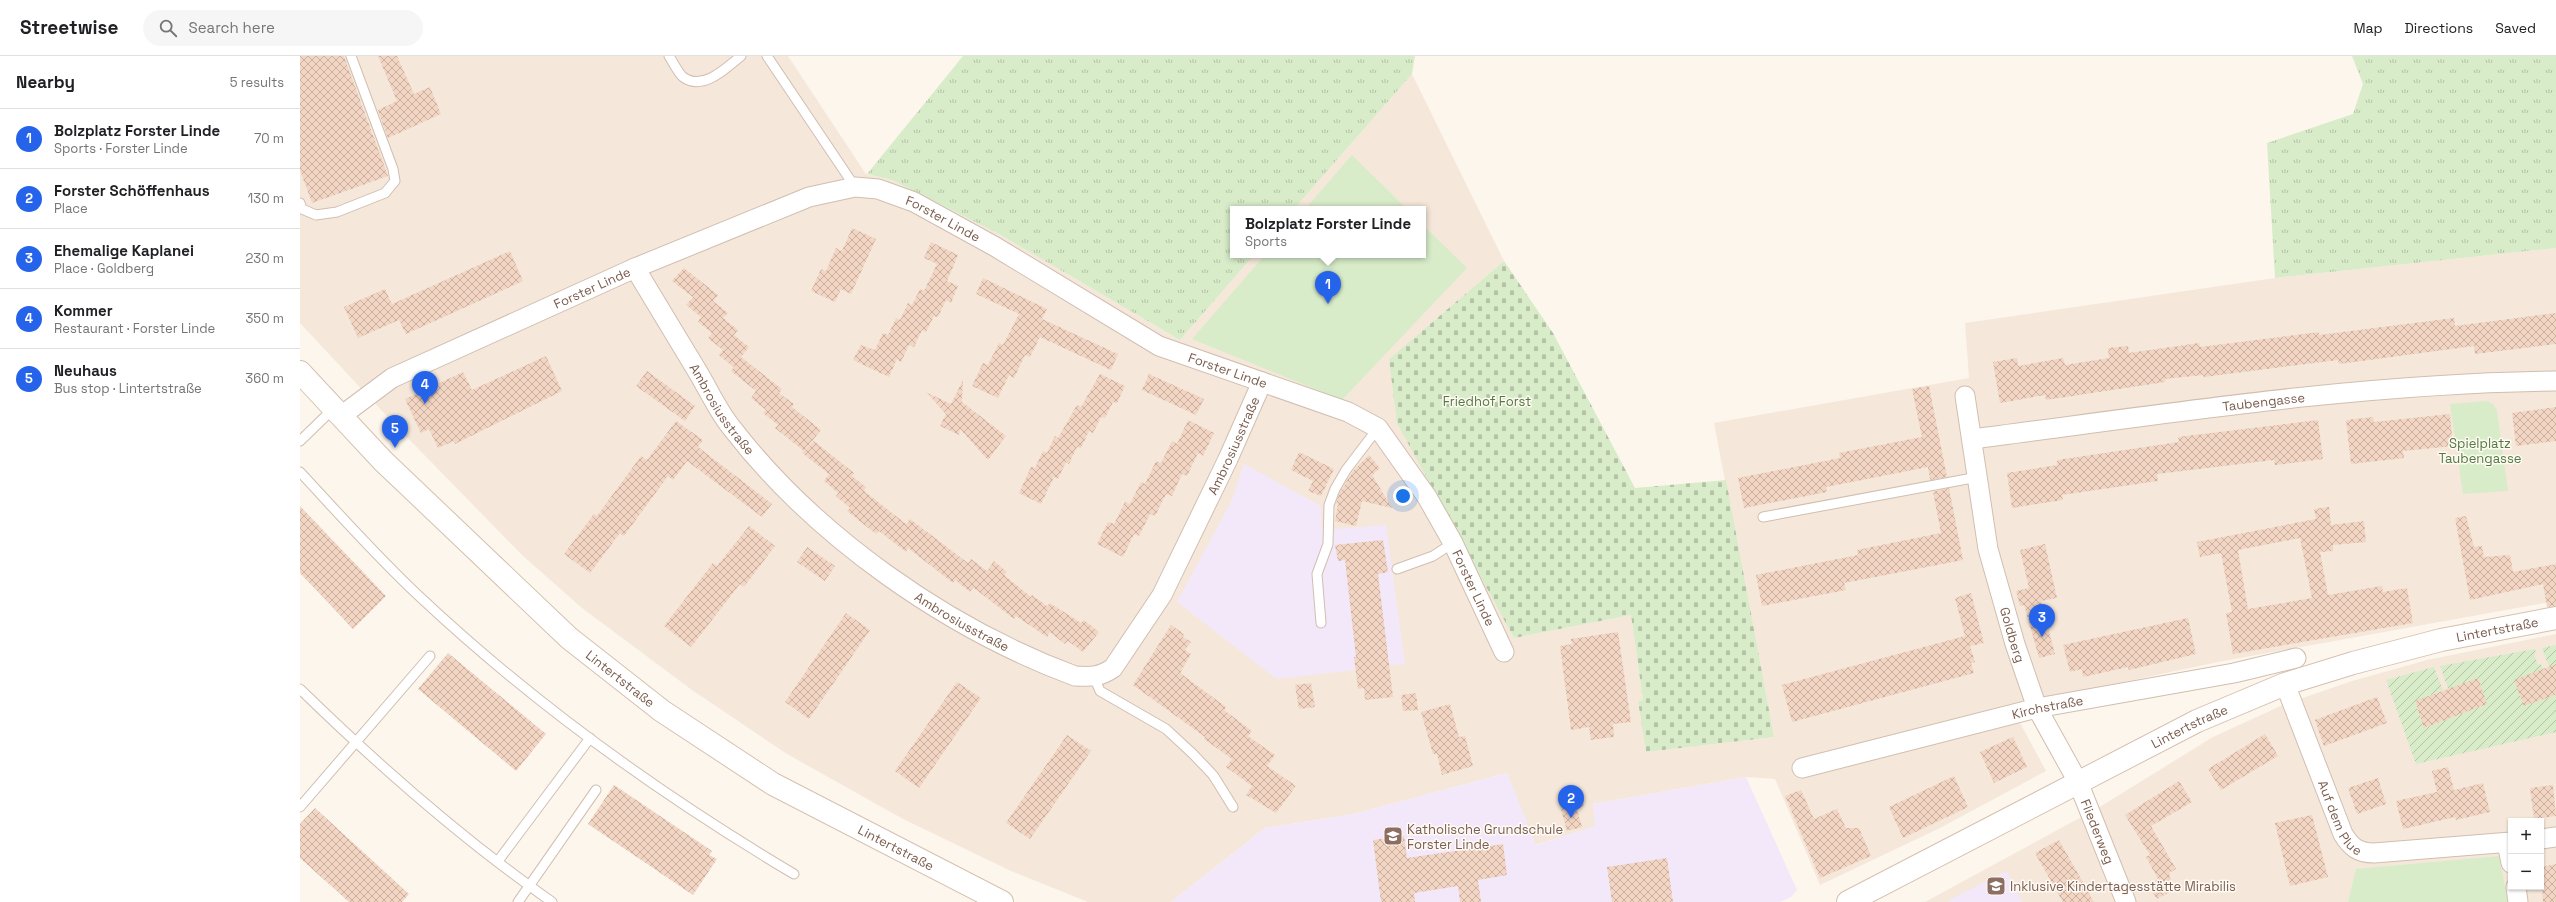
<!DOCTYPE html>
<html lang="en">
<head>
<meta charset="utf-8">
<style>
  :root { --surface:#fff; --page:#f6f6f6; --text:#202124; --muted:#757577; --line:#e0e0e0; --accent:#2563eb }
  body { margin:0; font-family:"Space Grotesk",sans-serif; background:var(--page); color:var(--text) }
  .controls { position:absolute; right:12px; bottom:12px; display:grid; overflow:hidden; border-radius:0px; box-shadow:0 1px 3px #0004 }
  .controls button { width:36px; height:36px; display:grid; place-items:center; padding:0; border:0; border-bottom:1px solid var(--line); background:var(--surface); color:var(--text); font:20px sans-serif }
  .you { position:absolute; left:1103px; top:440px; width:14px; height:14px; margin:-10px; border:3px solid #fff; border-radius:50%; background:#1a73e8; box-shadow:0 0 0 6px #1a73e833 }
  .badge { display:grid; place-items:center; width:26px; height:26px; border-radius:50%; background:var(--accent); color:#fff; font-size:13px; font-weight:700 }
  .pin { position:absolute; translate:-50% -33px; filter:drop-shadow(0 1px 2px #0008) }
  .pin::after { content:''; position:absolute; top:21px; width:14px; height:12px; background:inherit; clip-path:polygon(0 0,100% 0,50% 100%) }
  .popup { position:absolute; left:930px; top:150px; width:196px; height:52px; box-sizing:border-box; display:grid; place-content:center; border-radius:0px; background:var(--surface); filter:drop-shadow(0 1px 3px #0005); font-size:13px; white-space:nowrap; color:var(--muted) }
  .popup b { font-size:15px; color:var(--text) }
  .popup::after { content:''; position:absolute; left:50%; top:100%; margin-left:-8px; border:8px solid transparent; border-top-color:var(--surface) }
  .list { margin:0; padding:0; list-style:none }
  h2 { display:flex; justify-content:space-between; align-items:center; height:52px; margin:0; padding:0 16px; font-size:17px }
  h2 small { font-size:13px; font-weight:400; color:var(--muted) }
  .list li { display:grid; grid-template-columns:26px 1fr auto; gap:12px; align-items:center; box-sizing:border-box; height:60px; padding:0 16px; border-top:1px solid var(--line) }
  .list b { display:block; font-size:15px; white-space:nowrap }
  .list p { margin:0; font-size:13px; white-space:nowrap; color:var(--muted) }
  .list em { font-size:13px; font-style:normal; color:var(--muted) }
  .icon { flex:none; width:22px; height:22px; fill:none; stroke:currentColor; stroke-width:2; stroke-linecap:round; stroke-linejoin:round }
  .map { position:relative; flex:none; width:2256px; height:846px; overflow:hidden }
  header { display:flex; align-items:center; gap:24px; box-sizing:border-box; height:56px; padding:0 20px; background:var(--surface); border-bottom:1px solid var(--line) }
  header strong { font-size:19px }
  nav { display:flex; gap:22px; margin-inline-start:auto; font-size:14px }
  .search { width:280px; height:36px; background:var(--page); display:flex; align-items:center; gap:10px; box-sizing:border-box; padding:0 14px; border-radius:22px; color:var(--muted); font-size:15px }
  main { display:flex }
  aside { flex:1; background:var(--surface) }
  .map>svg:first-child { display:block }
  .residential { fill:#f5e8da; fill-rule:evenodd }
  .education { fill:#f3e8fa }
  .grass { fill:url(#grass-tufts) }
  .cemetery { fill:url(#cemetery-stones) }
  .park { fill:#d8ecc9 }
  .garden { fill:url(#garden-furrows) }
  .building { fill:url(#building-cross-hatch); fill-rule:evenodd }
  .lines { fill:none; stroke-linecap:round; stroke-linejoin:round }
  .service-casing { stroke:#d1beb0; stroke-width:11 }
  .minor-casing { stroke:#d1beb0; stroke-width:21 }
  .secondary-casing { stroke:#d6c0b0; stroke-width:24 }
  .service { stroke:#fff; stroke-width:9 }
  .minor { stroke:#fff; stroke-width:19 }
  .secondary { stroke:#fff; stroke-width:22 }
  .labels { text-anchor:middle; stroke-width:3; stroke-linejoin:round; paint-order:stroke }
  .street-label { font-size:13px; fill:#7a5c4d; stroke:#fffaf3 }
  .park-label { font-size:13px; fill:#537a41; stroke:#fffaf3 }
  .education-label { font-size:13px; fill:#785e54; stroke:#fffaf3; text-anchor:start }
</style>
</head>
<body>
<header>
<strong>Streetwise</strong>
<div class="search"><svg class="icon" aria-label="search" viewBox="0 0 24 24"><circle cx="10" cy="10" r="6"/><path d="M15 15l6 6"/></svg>Search here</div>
<nav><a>Map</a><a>Directions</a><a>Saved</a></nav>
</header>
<main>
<aside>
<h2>Nearby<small>5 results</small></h2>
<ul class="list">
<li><span class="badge">1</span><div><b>Bolzplatz Forster Linde</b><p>Sports · Forster Linde</p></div><em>70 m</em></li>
<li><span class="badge">2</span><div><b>Forster Schöffenhaus</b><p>Place</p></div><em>130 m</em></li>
<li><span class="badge">3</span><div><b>Ehemalige Kaplanei</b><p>Place · Goldberg</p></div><em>230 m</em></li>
<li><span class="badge">4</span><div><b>Kommer</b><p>Restaurant · Forster Linde</p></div><em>350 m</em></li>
<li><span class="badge">5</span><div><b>Neuhaus</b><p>Bus stop · Lintertstraße</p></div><em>360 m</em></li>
</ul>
</aside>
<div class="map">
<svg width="2256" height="846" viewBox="0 0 2256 846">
  <defs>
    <pattern id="grass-tufts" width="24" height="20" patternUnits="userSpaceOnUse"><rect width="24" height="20" fill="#d8ecc9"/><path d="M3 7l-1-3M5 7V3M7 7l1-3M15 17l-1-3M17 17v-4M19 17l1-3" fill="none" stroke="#b4c2a5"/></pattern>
    <pattern id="cemetery-stones" width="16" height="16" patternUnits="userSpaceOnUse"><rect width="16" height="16" fill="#d8ecc9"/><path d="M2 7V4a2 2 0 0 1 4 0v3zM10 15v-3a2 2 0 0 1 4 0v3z" fill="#b4c2a5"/></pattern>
    <pattern id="garden-furrows" width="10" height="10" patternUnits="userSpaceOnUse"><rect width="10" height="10" fill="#d8ecc9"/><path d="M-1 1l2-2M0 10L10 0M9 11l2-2" fill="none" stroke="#b4c2a5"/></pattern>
    <pattern id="building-cross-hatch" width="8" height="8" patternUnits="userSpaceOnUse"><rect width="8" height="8" fill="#f3d5c3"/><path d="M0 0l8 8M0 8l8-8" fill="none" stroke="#cab0a1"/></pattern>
  </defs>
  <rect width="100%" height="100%" fill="#fdf6ec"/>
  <path class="residential" d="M 44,0 L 488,0 L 566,118 L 592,124 L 699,178 L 880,284 L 954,199 L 1123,199 L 1123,153 L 994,153 L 1112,18 L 1204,205 L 1089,303 L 1214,582 L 1331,559 L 1343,644 L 1338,645 L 1346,696 L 1474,681 L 1414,367 L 1669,322 L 1665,267 L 1975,222 L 2256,192 L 2256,545 L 1918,606 L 1711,650 L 1746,715 L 1640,772 L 1520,829 L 1475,723 L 1446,721 L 1293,748 L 1296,770 L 1235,789 L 1207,717 L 1054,758 L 965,772 L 871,846 L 788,846 L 711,815 L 603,763 L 487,698 L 392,634 L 282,552 L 222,499 L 97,371 L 0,267 L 0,107 L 74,81 Z
    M 2256,578 L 2256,846 L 1625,846 L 1798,752 L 1913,681 L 1985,648 L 2052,625 L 2127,604 ZM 2211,765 L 2241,765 L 2241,831 L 2211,831 Z"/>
  <path class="education" d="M 944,408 L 1021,450 L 1022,474 L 1086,469 L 1105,608 L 977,623 L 877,546 L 932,444 Z
    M 1207,717 L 1236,789 L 1295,770 L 1293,748 L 1446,721 L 1497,834 L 1491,841 L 1480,846 L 871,846 L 965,772 L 1054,758 Z
    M 1707,815 L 1722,846 L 1650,846 L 1649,844 Z"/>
  <path class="grass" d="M 663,0 L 1115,0 L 1112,18 L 994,153 L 933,153 L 933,199 L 954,199 L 880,284 L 699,178 L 592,124 L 567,118 Z
    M 2052,0 L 2256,0 L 2256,192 L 1975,222 L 1967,87 L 2053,58 L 2063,28 Z"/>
  <path class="cemetery" d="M 1204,205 L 1253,277 L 1335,432 L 1426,424 L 1474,681 L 1346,696 L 1338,645 L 1343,644 L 1331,559 L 1214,582 L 1097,367 L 1089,303 Z"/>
  <path class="park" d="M 1052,99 L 1107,153 L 1005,153 Z
    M 1123,169 L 1167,212 L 1042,344 L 892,283 L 965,199 L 1123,199 Z
    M 2186,345 L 2193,348 L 2197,354 L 2208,435 L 2163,438 L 2150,348 Z
    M 2199,800 L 2208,846 L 2048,846 L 2056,813 Z"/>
  <path class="garden" d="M 2256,589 L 2256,608 L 2249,611 L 2242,592 Z
    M 2235,593 L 2236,596 L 2234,598 L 2238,609 L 2241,608 L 2243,613 L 2215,624 L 2225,650 L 2256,639 L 2256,676 L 2116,708 L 2086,624 L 2134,611 L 2143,634 L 2115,646 L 2125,672 L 2187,648 L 2178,622 L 2148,633 L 2140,610 Z"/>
  <path class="building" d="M 0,0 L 44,0 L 88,120 L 12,147 L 0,114 Z
    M 78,0 L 97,0 L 114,38 L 130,31 L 141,58 L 88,82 L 78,54 L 97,45 Z
    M 552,172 L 576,183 L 551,238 L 541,233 L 535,246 L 511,235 L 521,213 L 526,215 L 536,192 L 542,195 Z
    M 631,186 L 658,199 L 647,225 L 658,230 L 651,247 L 646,244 L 638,261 L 634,260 L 626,276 L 622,274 L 614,291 L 609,289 L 601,306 L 597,303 L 589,321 L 553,304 L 561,289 L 575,294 L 583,277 L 588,279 L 596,262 L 600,264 L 608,247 L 612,249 L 620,233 L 624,235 L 637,208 L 624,202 Z
    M 210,195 L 223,225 L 106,278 L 99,264 L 58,282 L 44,251 L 85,233 L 92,248 Z
    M 384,212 L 418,239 L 413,245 L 428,257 L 423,262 L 438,274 L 434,279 L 449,291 L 441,301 L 482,333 L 479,337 L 494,348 L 492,351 L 521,374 L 504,395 L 475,372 L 478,369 L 463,357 L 466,354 L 451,342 L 456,335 L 431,315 L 435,309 L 433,311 L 419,299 L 423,294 L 408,282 L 412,277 L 398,266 L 401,261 L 386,249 L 393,241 L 372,225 Z
    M 683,222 L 747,253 L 742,263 L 818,298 L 811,314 L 740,281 L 730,301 L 725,299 L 714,322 L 709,319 L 698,342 L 672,330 L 683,307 L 688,309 L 699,287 L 703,289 L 719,258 L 676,238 Z
    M 2256,257 L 2256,288 L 2175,298 L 2174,290 L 2039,308 L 2038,304 L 1904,321 L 1903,319 L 1865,323 L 1865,326 L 1746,344 L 1745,339 L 1700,347 L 1693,306 L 1717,302 L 1718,310 L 1763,302 L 1765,309 L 1809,302 L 1808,292 L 1828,290 L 1829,297 L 1899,287 L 1900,291 L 2019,276 L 2019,279 L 2154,262 L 2155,270 Z
    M 246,300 L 262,335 L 155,388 L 154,385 L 138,392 L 129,373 L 121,377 L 105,343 L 163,316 L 172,334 Z
    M 347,315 L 395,350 L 385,365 L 336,330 Z
    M 800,318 L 825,330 L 817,347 L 813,346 L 805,362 L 801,361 L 793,377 L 789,375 L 781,392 L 777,391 L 769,408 L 766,406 L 758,423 L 754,421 L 741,448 L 719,437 L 731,411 L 735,412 L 743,395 L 747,397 L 755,380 L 758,382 L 777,349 L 781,351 Z
    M 849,318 L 904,343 L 896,359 L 842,334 Z
    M 663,324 L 662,346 L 706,380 L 688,404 L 660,373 L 659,379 L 640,370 L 646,358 L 626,336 L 651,348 Z
    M 1629,330 L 1647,421 L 1630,424 L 1628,411 L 1526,431 L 1527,436 L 1444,452 L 1438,422 L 1540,402 L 1539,397 L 1622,381 L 1612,333 Z
    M 2256,351 L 2256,385 L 2216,390 L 2212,357 Z
    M 2150,358 L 2153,390 L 2103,395 L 2104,402 L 2051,408 L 2046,364 L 2073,361 L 2074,366 Z
    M 888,364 L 914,377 L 903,400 L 898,397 L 887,420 L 882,418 L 872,440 L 866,438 L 855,460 L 850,458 L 839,480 L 834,478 L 823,501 L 797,488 L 808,466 L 814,468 L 825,446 L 830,448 L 841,426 L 845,428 L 856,405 L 861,407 L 872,385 L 877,388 Z
    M 2018,364 L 2023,403 L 1975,409 L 1974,404 L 1857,418 L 1858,425 L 1762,439 L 1763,444 L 1712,452 L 1707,417 L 1757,409 L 1757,404 L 1879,386 L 1878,381 Z
    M 376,365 L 403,384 L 398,391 L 472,448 L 462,461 L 387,405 L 373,424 L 368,420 L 324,480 L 320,477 L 290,517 L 264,498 L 294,458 L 297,460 L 341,400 L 347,404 Z
    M 514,385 L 554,417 L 552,420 L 566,431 L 564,435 L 606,468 L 610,463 L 668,507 L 671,503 L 687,515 L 694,505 L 707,516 L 704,519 L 731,541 L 732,539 L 747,550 L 750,547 L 781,567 L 784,564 L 799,576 L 783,596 L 768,585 L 765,588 L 750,576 L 747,581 L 716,560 L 714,563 L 674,532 L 670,536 L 655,524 L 653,527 L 608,492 L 606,496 L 579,475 L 576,478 L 547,455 L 550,452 L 536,440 L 538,437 L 524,425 L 529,418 L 502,397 Z
    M 999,396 L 1034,413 L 1021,440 L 1008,435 L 1013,425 L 991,414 Z
    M 1069,399 L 1080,412 L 1072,419 L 1092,452 L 1062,445 L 1056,470 L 1035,465 L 1038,448 L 1036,447 L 1040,436 L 1053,415 Z
    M 1649,432 L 1663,504 L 1544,527 L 1546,534 L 1462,550 L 1456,519 L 1558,499 L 1557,494 L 1641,477 L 1633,436 Z
    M 0,450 L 86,540 L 53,573 L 0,517 Z
    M 2029,451 L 2031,469 L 2064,465 L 2066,486 L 2033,489 L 2033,495 L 2020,496 L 2028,539 L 2082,530 L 2083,536 L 2107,532 L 2113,567 L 1933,598 L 1926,557 L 1932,556 L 1921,497 L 1900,501 L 1897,486 L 2016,463 L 2014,453 ZM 2000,482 L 2012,542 L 1948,553 L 1938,494 Z
    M 2166,460 L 2174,491 L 2182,490 L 2184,501 L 2210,499 L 2213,516 L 2256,508 L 2256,550 L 2247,551 L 2243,528 L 2170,544 L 2155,462 Z
    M 449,470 L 475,490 L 444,531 L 440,528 L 391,591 L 364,570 L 413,507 L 417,510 Z
    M 1083,484 L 1088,516 L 1078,518 L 1093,641 L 1065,644 L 1064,632 L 1058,633 L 1054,601 L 1056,601 L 1045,504 L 1038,505 L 1035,489 Z
    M 1745,488 L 1757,542 L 1741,545 L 1755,598 L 1739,602 L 1724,549 L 1720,550 L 1716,535 L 1729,532 L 1720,494 Z
    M 507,491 L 535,510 L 525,525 L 497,506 Z
    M 1671,537 L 1684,587 L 1670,590 L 1675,606 L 1671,607 L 1674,617 L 1492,666 L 1482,629 L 1665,580 L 1655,542 Z
    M 546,557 L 570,574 L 509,663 L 485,646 Z
    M 1888,562 L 1896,598 L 1829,614 L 1828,611 L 1783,621 L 1782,613 L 1770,616 L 1763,589 Z
    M 871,569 L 884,578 L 883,581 L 891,586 L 885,594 L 891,598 L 880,617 L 926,651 L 924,654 L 952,675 L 948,680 L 975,699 L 967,710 L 996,730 L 976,757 L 946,739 L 952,730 L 926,711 L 932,703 L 904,683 L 905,681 L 833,629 Z
    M 1318,576 L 1331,666 L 1313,668 L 1314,681 L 1291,684 L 1289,671 L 1271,674 L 1260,590 L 1272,588 L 1271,583 Z
    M 148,597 L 246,678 L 216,715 L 118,633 Z
    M 2256,608 L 2256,639 L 2224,650 L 2214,624 Z
    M 2178,622 L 2187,648 L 2124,672 L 2115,645 Z
    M 657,626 L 681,642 L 619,732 L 595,715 Z
    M 1011,627 L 1015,651 L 999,653 L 995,629 Z
    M 1116,637 L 1118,654 L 1103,655 L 1101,639 Z
    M 2077,641 L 2087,667 L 2024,690 L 2015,664 Z
    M 1150,648 L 1159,681 L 1165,680 L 1173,710 L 1142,719 L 1137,698 L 1133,698 L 1121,656 Z
    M 1965,678 L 1978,700 L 1921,734 L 1908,713 Z
    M 767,679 L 791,695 L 730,783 L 706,767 Z
    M 1713,681 L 1727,711 L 1694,727 L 1680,696 Z
    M 2148,711 L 2154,734 L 2183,727 L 2190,756 L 2156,764 L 2155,761 L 2103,773 L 2096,745 L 2137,736 L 2132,715 Z
    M 1654,720 L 1668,751 L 1603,782 L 1589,751 Z
    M 2078,722 L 2086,748 L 2057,758 L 2048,732 Z
    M 1879,725 L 1892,746 L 1851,770 L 1876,813 L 1869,817 L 1873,834 L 1857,843 L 1849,830 L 1858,823 L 1846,801 L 1850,799 L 1825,759 Z
    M 314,729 L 412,795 L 409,799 L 417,803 L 393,839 L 288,768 Z
    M 2253,729 L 2256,760 L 2234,763 L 2230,732 Z
    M 1501,734 L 1514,763 L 1537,753 L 1546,772 L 1559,772 L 1571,800 L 1520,822 L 1485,740 Z
    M 1280,736 L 1284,750 L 1277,753 L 1282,771 L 1267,775 L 1258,743 Z
    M 15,752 L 109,838 L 102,846 L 49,846 L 0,802 L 0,768 Z
    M 2012,759 L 2028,821 L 1990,830 L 1975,767 Z
    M 1104,780 L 1107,802 L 1203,788 L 1207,819 L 1178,824 L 1181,846 L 1160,846 L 1158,830 L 1114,837 L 1115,846 L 1081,846 L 1073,784 Z
    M 1759,784 L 1794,846 L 1763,846 L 1735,797 Z
    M 1367,802 L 1373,846 L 1312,846 L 1307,811 Z
    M 2256,808 L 2256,846 L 2243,846 L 2241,811 Z"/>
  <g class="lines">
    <g class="service-casing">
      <path id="service" d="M 369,0 C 373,6 378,17 383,21 C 403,36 427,11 441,0
        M 467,0 L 555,131
        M 0,147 L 2,153 L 16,159 L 37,156 L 85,137 L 95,125 L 93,113 L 51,0
        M 0,385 L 34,352
        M 0,416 C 39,458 78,502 120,541 C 233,647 361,739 494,818
        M 1463,461 L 1678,421
        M 1097,513 L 1133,500 L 1153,487
        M 1021,567 L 1017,518 L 1028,488 L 1029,449 L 1035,433 L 1046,414 L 1078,372
        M 794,621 L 800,635 L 866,673 L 893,698 L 913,719 L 933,751
        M 0,633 C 78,709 162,783 252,846
        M 0,751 L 130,600
        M 198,805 L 290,682
        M 218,846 L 296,734"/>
    </g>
    <g class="minor-casing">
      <g id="minor">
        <path id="s1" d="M 335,212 C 356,247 377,282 399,318 C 409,335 418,355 431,371 C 515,480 646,572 775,620 C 791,621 800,621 813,612 L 862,539 L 928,403 L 962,326"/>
        <path id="s2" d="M 1665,340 L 1688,493 L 1715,588 L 1737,652 L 1778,726 L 1826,846"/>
        <path id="s3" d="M 41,360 L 92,322 L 335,212 L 509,141 L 555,131 L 578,133 L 614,146 L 694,190 L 859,290 L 1048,356 L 1078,372 L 1127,441 L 1153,487 L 1204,596"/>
        <path id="s4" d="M 1673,383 C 1866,358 2061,327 2256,325"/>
        <path id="s5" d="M 1985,628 L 2043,778 C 2051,791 2058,797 2074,797 L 2211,786"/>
        <path id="s6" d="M 1502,712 L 1737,652 L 1934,617 L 1996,602"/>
        <path d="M 2241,783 L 2256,781"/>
        <path d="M 2207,787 L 2211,807"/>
        <path d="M 2216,831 L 2218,846"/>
      </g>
    </g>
    <g class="secondary-casing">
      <g id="secondary">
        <path id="s7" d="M 0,316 L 83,405 L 269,582 L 362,655 L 473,728 L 702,846"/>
        <path id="s8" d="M 1548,846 L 1897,665 L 1985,628 L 2053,607 L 2141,584 L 2256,562"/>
      </g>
    </g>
    <use href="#service" class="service"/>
    <use href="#minor" class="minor"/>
    <use href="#secondary" class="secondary"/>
  </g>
  <defs>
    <g id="school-square" transform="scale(1)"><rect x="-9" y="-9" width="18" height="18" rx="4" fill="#8d6e63" stroke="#fffaf3"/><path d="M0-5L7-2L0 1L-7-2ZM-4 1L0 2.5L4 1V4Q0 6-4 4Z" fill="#fff"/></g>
  </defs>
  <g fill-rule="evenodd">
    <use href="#school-square" x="1093" y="780"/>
    <use href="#school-square" x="1696" y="830"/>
  </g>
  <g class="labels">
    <g class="street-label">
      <text dy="5" stroke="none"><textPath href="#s3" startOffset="660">Forster Linde</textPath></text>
      <text dy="5" stroke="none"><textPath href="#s3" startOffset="283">Forster Linde</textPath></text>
      <text dy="5" stroke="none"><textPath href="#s3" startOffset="984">Forster Linde</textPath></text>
      <text dy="5" stroke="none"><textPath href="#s4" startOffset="293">Taubengasse</textPath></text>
      <text dy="5" stroke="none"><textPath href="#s1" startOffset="166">Ambrosiusstraße</textPath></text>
      <text dy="5" stroke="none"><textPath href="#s1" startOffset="909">Ambrosiusstraße</textPath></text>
      <text dy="5" stroke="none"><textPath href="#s3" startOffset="1332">Forster Linde</textPath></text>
      <text dy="5" stroke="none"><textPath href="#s1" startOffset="490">Ambrosiusstraße</textPath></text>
      <text dy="5" stroke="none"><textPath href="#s8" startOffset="708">Lintertstraße</textPath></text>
      <text dy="5" stroke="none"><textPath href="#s2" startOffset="244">Goldberg</textPath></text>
      <text dy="5" stroke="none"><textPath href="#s7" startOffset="444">Lintertstraße</textPath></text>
      <text dy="5" stroke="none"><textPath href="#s6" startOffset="253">Kirchstraße</textPath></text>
      <text dy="5" stroke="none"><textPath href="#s8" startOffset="384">Lintertstraße</textPath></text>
      <text dy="5" stroke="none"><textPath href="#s5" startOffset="145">Auf dem Plue</textPath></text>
      <text dy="5" stroke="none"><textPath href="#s2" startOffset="459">Fliederweg</textPath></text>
      <text dy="5" stroke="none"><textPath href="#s7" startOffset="768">Lintertstraße</textPath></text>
    </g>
    <g class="park-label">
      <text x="1187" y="350">Friedhof Forst</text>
      <text x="2180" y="392">Spielplatz<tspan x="2180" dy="15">Taubengasse</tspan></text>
    </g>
    <g class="education-label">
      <text x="1107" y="778">Katholische Grundschule<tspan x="1107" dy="15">Forster Linde</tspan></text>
      <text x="1710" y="835">Inklusive Kindertagesstätte Mirabilis</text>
    </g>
  </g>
</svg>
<div class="controls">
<button>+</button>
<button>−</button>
</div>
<div class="you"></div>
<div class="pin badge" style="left:1028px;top:248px">1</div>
<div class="popup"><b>Bolzplatz Forster Linde</b>Sports</div>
<div class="pin badge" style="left:1271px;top:762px">2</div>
<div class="pin badge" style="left:1742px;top:581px">3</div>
<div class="pin badge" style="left:125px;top:348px">4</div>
<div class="pin badge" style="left:95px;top:392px">5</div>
</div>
</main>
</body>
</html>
